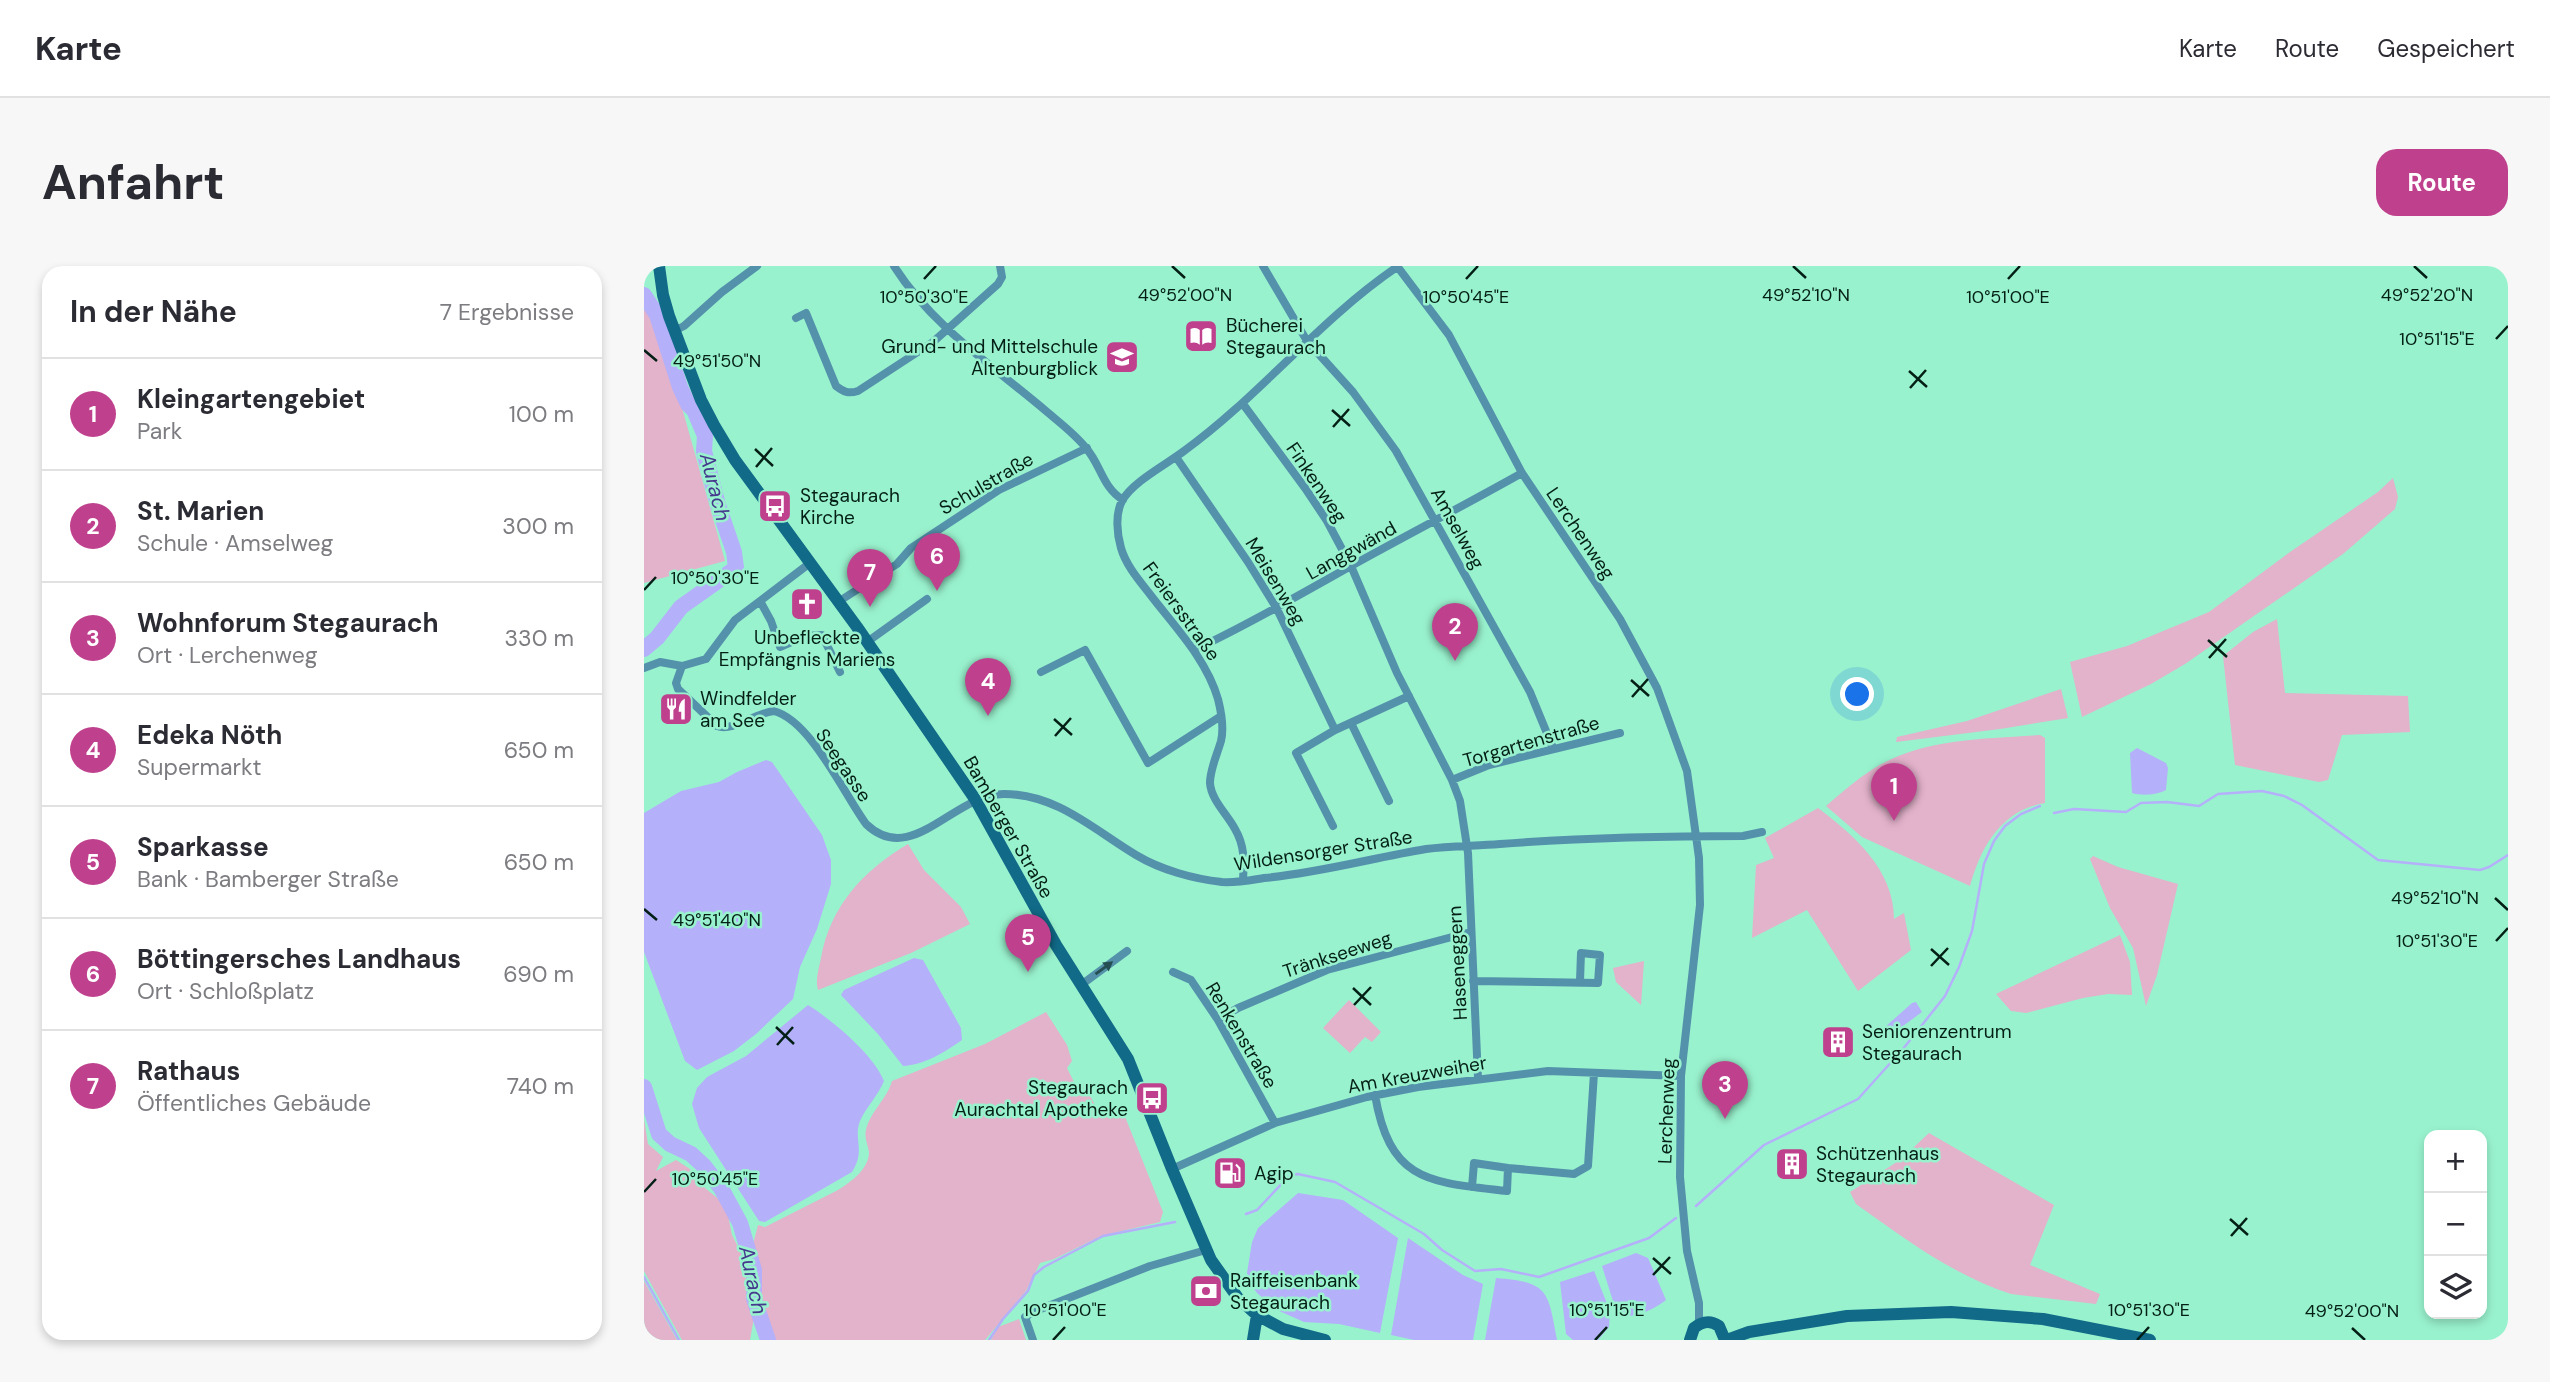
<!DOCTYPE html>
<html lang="de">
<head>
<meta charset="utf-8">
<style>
  :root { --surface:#fff; --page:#f7f7f7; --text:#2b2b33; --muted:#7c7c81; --line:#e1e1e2; --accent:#bf418e }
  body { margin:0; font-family:"DM Sans",sans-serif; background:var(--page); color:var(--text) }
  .controls { position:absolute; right:21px; bottom:21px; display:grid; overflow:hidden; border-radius:14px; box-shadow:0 4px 10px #0003 }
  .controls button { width:63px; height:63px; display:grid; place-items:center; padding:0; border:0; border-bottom:2px solid var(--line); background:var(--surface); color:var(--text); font:35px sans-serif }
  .you { position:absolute; left:1214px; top:429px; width:24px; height:24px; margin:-18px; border:5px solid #fff; border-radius:50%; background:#1a73e8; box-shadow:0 0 0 10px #1a73e833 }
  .badge { display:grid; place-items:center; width:46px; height:46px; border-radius:50%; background:var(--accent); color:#fff; font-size:23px; font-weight:700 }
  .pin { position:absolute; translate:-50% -58px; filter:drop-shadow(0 2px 4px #0008) }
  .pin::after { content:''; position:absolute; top:37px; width:24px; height:21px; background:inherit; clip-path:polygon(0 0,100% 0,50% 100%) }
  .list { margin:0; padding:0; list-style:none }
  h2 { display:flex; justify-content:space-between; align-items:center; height:91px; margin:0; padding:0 28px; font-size:30px }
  h2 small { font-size:23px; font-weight:400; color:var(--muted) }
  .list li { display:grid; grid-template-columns:46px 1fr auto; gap:21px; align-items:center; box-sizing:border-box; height:112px; padding:0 28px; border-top:2px solid var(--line) }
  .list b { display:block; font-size:26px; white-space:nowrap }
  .list p { margin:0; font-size:23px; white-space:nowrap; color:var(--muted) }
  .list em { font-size:23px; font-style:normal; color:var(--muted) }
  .icon { flex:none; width:38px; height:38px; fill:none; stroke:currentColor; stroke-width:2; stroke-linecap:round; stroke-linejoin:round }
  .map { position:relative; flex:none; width:1864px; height:1074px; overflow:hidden; border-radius:21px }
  header { display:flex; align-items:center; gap:42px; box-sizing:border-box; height:98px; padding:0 35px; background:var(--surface); border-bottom:2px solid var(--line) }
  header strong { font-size:33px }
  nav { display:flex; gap:38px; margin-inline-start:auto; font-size:24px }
  .intro { display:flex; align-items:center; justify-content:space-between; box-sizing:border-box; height:168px; padding:0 42px }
  h1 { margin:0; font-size:49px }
  .button { padding:18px 32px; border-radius:21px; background:var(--accent); color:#fff; font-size:24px; font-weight:700 }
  main { display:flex; gap:42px; padding:0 42px }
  aside { flex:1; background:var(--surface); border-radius:21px; box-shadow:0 4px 10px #0003 }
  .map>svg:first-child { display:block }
  .green { fill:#e3b2cb }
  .water { fill:#b4b0fa }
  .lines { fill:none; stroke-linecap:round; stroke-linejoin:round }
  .stream { stroke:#b4b0fa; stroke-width:2.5 }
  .river { stroke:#b4b0fa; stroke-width:16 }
  .street { stroke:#5492ab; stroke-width:8 }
  .secondary { stroke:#106a88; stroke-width:12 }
  .oneway { fill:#244e52 }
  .ticks { fill:none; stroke:#042016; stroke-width:2.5 }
  .labels { text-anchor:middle; stroke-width:5; stroke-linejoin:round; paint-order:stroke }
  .poi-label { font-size:19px; fill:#042016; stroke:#99f2ce; text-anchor:start }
  .street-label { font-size:19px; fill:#042016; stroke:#99f2ce }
  .water-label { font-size:21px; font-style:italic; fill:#46388d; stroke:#99f2ce }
  .ticks-label { font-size:18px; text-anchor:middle; fill:#042016; stroke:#99f2ce; stroke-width:5; stroke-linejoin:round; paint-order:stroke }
</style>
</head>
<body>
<header>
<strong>Karte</strong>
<nav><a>Karte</a><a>Route</a><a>Gespeichert</a></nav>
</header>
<div class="intro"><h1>Anfahrt</h1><a class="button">Route</a></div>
<main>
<aside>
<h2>In der Nähe<small>7 Ergebnisse</small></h2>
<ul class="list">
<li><span class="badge">1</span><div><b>Kleingartengebiet</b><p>Park</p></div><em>100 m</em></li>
<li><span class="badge">2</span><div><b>St. Marien</b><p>Schule · Amselweg</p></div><em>300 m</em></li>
<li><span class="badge">3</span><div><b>Wohnforum Stegaurach</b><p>Ort · Lerchenweg</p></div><em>330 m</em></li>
<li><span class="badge">4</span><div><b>Edeka Nöth</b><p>Supermarkt</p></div><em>650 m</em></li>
<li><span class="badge">5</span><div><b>Sparkasse</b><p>Bank · Bamberger Straße</p></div><em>650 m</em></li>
<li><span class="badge">6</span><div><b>Böttingersches Landhaus</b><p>Ort · Schloßplatz</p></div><em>690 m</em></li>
<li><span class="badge">7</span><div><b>Rathaus</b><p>Öffentliches Gebäude</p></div><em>740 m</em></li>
</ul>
</aside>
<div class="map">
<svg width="1864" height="1074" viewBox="0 0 1864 1074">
  <rect width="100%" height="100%" fill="#99f2ce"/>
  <path class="green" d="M 0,37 L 14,56 L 81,295 L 0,317 Z
    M 1749,212 L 1754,231 L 1751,243 L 1699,288 L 1541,398 L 1507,418 L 1438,451 L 1426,396 L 1483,380 L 1565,346 L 1646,286 L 1734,226 Z
    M 1633,353 L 1641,427 L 1764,430 L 1766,466 L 1698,469 L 1684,514 L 1675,516 L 1591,499 L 1579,390 L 1609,366 Z
    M 1417,423 L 1424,452 L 1356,463 L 1252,476 L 1253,471 L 1323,455 Z
    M 1396,469 L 1401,472 L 1401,537 C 1358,544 1337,580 1326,620 L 1218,571 L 1182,540 C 1197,527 1212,514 1229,503 C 1278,472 1339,473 1396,469 Z
    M 1174,542 C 1211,570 1250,604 1250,653 L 1260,647 L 1267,684 L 1214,725 L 1163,644 L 1108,672 L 1112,599 L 1130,592 L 1121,572 Z
    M 264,578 L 280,604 L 317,641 L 326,658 L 267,687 L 174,724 C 171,714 175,702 177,692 C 186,640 220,604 264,578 Z
    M 1449,590 L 1474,601 L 1534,618 L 1513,709 L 1502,740 L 1489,682 L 1466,642 L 1446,593 Z
    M 1476,669 L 1486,696 L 1488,729 L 1464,728 L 1439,732 L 1382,747 L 1367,745 L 1352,728 Z
    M 1000,695 L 997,739 L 972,716 L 969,702 Z
    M 705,734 L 737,766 L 728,776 L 721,771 L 706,787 L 679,762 Z
    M 402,746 L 423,779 L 428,795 L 423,802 L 431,818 L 439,817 L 458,852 L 478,843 L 519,946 L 516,956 L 457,970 L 410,993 L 396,997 L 382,1025 L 341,1074 L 126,1074 L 112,1032 L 112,998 L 108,982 L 114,959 L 121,961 L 194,924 C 207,916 225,903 225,886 C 224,879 220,872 222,864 C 226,846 243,833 248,815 L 341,778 Z
    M 0,853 L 4,878 L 19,891 L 12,905 L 32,894 L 46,903 L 61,922 L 82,939 L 88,969 L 107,1007 L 106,1033 L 111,1046 L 106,1074 L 38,1074 L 0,1005 Z
    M 1285,867 L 1410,939 L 1386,999 L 1456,1028 L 1452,1038 L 1367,1028 C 1309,1009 1261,973 1212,938 L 1206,926 L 1256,894 Z
    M 0,1015 L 33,1074 L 0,1074 Z
    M 375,1053 L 382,1074 L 347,1074 L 354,1061 Z"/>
  <path class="water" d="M 1493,482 L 1522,497 L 1524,502 L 1522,524 C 1514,529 1497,530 1488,527 L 1486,487 Z
    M 122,494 L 128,496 L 178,569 L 187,594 L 187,618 L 173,663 L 156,701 L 149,733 L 112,768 L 90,785 L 53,804 L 41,795 L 0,686 L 0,547 L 37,525 L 75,516 L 93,506 Z
    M 270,692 L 279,694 L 317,762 L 318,774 C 301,786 280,799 259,800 L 234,768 L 197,729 L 200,724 Z
    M 1272,736 L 1278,746 L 1248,768 L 1243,769 L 1240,762 L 1268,737 Z
    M 164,739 C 188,754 230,789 240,815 C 234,830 222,841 216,855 C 209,873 222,884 208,906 L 121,956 L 115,955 L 55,862 L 48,838 L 53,822 L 63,811 L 102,790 Z
    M 654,927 L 699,934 L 754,972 L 736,1067 L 695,1058 L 660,1056 L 633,1044 L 613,1027 L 606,1017 L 603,1007 L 608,976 L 614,962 Z
    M 764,972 L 819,1009 L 839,1018 L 829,1074 L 770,1074 L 747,1069 Z
    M 992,987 L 1004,992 L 1022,1034 C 1009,1044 989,1054 973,1048 L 958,1000 Z
    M 950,1005 L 966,1045 L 965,1061 L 954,1074 L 929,1074 L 922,1068 L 916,1016 Z
    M 852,1012 C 905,1016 904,1025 913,1074 L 841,1074 Z"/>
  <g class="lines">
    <path class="stream" d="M 1410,547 L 1430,543 L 1482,546 L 1497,537 L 1523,536 L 1555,540 L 1574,528 L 1618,525 L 1640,530 L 1658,539 L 1734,594 L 1836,604 L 1845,601 L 1864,589
      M 1052,940 L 1120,879 L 1214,833 L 1259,783 L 1301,730 L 1315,701 L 1328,665 L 1340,598 L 1350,575 L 1361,560 L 1377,548 L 1396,540
      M 602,948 L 613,944 L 645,910 L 654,908 L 691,916 L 780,968 L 798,984 L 831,1005 L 857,1003 L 895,1011 L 1005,972 L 1032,952
      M 0,1011 L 35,1074
      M 345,1074 L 359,1053 L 384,1025 L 390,1009 L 400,1001 L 459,970 L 531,956"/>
    <path class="river" d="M 0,29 L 13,49 L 36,121 L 44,138 L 50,144 L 61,170 L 60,185 L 74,239 L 90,286 L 92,302 L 37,341 L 13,372 L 0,383
      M 0,821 L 15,868 L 26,878 L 47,888 L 60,900 L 77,922 L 96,957 L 110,1004 L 110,1033 L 124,1074"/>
    <path class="street" d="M 250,0 C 288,60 349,100 402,145 C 416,157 431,168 442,182 C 457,199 458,221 479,234
      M 619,0 L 663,75 L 709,126 L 752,185 L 886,426 L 909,482
      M 753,0 L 805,69 L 878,207 L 976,353 L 1013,422 L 1043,505 L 1055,592 L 1056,639 L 1037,810 L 1036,911 L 1043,985 L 1055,1037 L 1055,1058
      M 152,52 L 162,47 L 192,120 C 200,126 204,128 214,125 L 289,76 L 354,18 L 358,11 L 356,0
      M 30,65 L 40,60 L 78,26 L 113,0
      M 599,138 L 661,222 L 683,255 L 707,300 L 753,407 L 808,514 L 816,535 L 824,587 L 834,812
      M 532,191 L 604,296 L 633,343 L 691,464
      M 116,335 L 127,355 L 136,381 L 161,370 L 178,369 L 196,406
      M 194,336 L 253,298 L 267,282 L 355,224 L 443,182
      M 223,376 L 283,333
      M 550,384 C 604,359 655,329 707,300 C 763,269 821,239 878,207
      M 38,400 L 32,417 L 34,423 L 73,460 C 89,466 111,447 130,445 C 167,455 200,528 222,558 C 268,602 309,528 360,528 C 413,528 450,564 492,589 C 517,604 550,613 578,616 C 592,617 607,614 620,612 C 675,607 728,592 782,583 C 806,580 831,580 856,578 C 937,572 1018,570 1099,570 L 1118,566
      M 0,402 L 16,396 L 38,400 L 62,393 L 91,354 L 166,297
      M 397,406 L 441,384 L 504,497 L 577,450
      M 707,457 L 745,535
      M 808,514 L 845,499 L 976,467
      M 689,560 L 652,487 L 691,464 L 765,430
      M 599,615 C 600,595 601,580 591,563 C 584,549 567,534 566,517 C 566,503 573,489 577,475 C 580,463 577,445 574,433 C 562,392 530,360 505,327 C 494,313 482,299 477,282 C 473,268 471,248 478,235 C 488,216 523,198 540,185 C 616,130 675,54 753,1
      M 529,706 L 547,714 L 574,754 L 631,857
      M 829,715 L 954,717 L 956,689 L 937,687 L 936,715
      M 437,719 L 483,685
      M 574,754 L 594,742 L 683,704 L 827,666
      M 731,829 C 746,917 786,916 863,925 L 864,902 L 930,908 L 944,900 L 950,807
      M 528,903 L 631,857 L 723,831 L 774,821 L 904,805 L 1037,810
      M 828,921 L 830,897 L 864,902
      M 389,1074 L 381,1051 L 389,1046 L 506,1000 L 562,984"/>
    <path class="secondary" d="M 15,0 L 19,29 L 25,50 L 57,134 L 70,159 L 91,194 L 213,361 L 331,533 L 412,679 L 484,793 L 528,903 L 567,994 L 594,1032 L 613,1049 L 639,1063 L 681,1074
      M 609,1074 L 613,1049
      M 1046,1074 L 1050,1062 C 1059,1055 1066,1054 1075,1060 L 1081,1074
      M 1083,1074 L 1105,1066 L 1203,1050 L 1307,1046 L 1399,1053 L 1506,1074"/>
  </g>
  <defs><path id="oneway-solid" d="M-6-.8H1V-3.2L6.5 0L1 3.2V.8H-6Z" transform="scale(1.75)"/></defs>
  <use class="oneway" href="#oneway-solid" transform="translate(460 702) rotate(-36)"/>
  <path class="ticks" d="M 528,0 L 541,12M 1149,0 L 1162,12M 1770,0 L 1783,12M 280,13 L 292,0M 822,13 L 834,0M 1364,13 L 1376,0M 1852,73 L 1864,60M 0,84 L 13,95M 1265,105 L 1283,121M 1266,122 L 1282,104M 688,144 L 706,160M 689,161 L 705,143M 111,183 L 129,200M 112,201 L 128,182M 0,324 L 12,311M 1564,374 L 1583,391M 1565,392 L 1582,373M 987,414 L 1005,430M 988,431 L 1004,413M 410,453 L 428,469M 411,470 L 427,452M 1851,632 L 1864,644M 0,643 L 13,654M 1852,675 L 1864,662M 1287,683 L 1305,699M 1287,700 L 1304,682M 709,722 L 727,739M 710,739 L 727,721M 132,761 L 150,778M 133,779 L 149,761M 0,926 L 12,913M 1586,953 L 1604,969M 1587,970 L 1603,952M 1009,992 L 1027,1008M 1009,1009 L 1026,991M 1708,1062 L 1721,1074M 409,1074 L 421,1061M 951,1074 L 963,1061M 1493,1074 L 1505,1061"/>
  <defs>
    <g id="library-square" transform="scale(1.75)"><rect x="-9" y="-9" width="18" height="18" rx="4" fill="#bf418e" stroke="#99f2ce"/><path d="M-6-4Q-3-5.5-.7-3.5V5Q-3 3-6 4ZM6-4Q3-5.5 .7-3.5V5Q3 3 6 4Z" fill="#fff"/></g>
    <g id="school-square" transform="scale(1.75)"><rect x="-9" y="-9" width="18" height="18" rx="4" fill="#bf418e" stroke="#99f2ce"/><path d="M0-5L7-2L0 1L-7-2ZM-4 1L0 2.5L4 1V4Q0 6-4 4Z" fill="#fff"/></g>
    <g id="bus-square" transform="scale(1.75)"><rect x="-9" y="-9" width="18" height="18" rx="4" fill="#bf418e" stroke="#99f2ce"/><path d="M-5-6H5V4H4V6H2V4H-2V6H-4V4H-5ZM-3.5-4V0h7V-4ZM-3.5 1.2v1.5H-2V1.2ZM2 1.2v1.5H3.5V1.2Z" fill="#fff"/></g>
    <g id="church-square" transform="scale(1.75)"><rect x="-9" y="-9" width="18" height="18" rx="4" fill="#bf418e" stroke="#99f2ce"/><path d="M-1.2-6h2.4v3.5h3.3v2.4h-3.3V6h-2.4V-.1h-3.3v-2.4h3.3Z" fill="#fff"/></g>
    <g id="restaurant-square" transform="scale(1.75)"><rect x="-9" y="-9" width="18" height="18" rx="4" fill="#bf418e" stroke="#99f2ce"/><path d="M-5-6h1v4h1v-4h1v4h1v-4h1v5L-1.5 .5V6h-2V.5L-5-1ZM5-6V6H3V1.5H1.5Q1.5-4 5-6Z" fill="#fff"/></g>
    <g id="building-square" transform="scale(1.75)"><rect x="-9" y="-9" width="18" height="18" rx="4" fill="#bf418e" stroke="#99f2ce"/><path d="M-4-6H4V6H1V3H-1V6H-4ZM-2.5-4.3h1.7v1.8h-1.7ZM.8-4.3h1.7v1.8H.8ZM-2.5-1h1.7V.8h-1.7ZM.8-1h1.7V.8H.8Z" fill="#fff"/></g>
    <g id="fuel-square" transform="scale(1.75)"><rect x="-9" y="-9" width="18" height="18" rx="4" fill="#bf418e" stroke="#99f2ce"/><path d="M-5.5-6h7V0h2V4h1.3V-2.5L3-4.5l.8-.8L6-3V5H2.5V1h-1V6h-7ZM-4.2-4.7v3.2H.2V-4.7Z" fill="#fff"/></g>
    <g id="bank-square" transform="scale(1.75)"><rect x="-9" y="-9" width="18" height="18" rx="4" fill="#bf418e" stroke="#99f2ce"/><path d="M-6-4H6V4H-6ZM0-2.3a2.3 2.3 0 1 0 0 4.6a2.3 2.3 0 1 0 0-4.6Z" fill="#fff"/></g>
  </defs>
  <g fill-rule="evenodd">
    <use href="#library-square" x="557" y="70"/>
    <use href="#school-square" x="478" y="91"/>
    <use href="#bus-square" x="131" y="240"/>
    <use href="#church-square" x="163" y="338"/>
    <use href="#restaurant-square" x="32" y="443"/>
    <use href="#building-square" x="1194" y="776"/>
    <use href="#bus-square" x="508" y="832"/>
    <use href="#building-square" x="1148" y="898"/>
    <use href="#fuel-square" x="586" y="907"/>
    <use href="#bank-square" x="562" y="1025"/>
  </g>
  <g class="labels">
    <g class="poi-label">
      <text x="582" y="66">Bücherei<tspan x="582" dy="22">Stegaurach</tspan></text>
      <text x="454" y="87" text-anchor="end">Grund- und Mittelschule<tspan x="454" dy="22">Altenburgblick</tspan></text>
      <text x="156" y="236">Stegaurach<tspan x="156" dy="22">Kirche</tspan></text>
      <text x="163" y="378" text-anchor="middle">Unbefleckte<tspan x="163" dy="22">Empfängnis Mariens</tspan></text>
      <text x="56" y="439">Windfelder<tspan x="56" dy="22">am See</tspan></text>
      <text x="1218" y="772">Seniorenzentrum<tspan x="1218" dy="22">Stegaurach</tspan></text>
      <text x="484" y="828" text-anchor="end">Stegaurach<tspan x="484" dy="22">Aurachtal Apotheke</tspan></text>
      <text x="1172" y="894">Schützenhaus<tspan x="1172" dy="22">Stegaurach</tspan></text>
      <text x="610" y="914">Agip</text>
      <text x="586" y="1021">Raiffeisenbank<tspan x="586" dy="22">Stegaurach</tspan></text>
    </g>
    <g class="street-label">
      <text transform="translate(673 216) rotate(56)" y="7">Finkenweg</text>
      <text transform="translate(342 217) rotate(-30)" y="7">Schulstraße</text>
      <text transform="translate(814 262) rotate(61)" y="7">Amselweg</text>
      <text transform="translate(937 267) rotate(56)" y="7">Lerchenweg</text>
      <text transform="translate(707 284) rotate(-29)" y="7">Langgwänd</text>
      <text transform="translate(632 315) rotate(59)" y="7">Meisenweg</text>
      <text transform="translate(538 345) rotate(54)" y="7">Freiersstraße</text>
      <text transform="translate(887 475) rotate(-16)" y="7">Torgartenstraße</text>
      <text transform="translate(200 499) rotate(56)" y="7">Seegasse</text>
      <text transform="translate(365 561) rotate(60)" y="7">Bamberger Straße</text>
      <text transform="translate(679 584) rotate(-9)" y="7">Wildensorger Straße</text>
      <text transform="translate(693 688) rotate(-18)" y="7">Tränkseeweg</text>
      <text transform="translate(813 697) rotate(-93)" y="7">Haseneggern</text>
      <text transform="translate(598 769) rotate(59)" y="7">Renkenstraße</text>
      <text transform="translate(773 808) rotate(-10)" y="7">Am Kreuzweiher</text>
      <text transform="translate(1022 845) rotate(-88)" y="7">Lerchenweg</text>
    </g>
    <g class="water-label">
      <text transform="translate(71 221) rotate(76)" y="7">Aurach</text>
      <text transform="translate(109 1014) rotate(78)" y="7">Aurach</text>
    </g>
  </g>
  <g class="ticks-label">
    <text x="541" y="35">49°52'00"N</text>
    <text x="1162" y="35">49°52'10"N</text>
    <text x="1783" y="35">49°52'20"N</text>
    <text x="280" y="37">10°50'30"E</text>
    <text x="822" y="37">10°50'45"E</text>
    <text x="1364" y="37">10°51'00"E</text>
    <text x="1793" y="79">10°51'15"E</text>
    <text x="73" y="101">49°51'50"N</text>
    <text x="71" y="318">10°50'30"E</text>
    <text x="1791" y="638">49°52'10"N</text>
    <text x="73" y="660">49°51'40"N</text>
    <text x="1793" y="681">10°51'30"E</text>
    <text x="71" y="919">10°50'45"E</text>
    <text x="421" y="1050">10°51'00"E</text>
    <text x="963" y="1050">10°51'15"E</text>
    <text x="1505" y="1050">10°51'30"E</text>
    <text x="1708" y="1051">49°52'00"N</text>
  </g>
</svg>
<div class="controls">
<button>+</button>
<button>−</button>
<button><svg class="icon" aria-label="layers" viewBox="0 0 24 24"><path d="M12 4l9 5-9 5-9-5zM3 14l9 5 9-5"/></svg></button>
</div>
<div class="you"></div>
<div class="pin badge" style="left:1250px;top:555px">1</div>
<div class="pin badge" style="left:811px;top:395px">2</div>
<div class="pin badge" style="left:1081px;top:853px">3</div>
<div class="pin badge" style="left:344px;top:450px">4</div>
<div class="pin badge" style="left:384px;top:706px">5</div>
<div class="pin badge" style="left:293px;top:325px">6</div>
<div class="pin badge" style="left:226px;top:341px">7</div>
</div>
</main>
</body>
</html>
